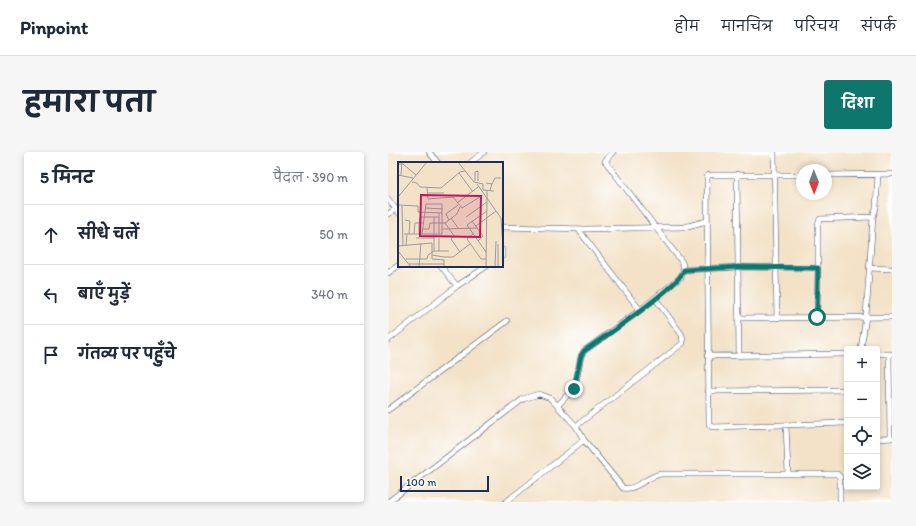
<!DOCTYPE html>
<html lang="hi">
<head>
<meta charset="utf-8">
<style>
  :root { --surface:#fff; --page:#f6f6f7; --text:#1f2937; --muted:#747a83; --line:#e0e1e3; --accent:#0f766e }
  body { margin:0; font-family:Itim,"Playpen Sans Deva",sans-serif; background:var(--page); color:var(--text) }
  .controls { position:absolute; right:12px; bottom:12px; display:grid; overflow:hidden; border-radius:4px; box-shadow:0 2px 6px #0003 }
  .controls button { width:36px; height:36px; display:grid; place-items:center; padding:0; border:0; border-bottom:1px solid var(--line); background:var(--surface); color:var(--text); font:20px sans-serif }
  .compass { position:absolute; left:408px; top:12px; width:36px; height:36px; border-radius:50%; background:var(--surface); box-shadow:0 2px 6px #0003; rotate:179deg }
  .scale { position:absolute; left:12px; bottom:10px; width:89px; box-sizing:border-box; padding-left:4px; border:2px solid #1b2f5e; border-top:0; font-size:11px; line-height:14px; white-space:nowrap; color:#1b2f5e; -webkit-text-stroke:3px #fff; paint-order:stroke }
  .stop { position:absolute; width:12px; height:12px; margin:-9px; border:3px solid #0f766e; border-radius:50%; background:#fff }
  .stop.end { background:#0f766e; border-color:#fff; box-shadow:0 1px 4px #0008 }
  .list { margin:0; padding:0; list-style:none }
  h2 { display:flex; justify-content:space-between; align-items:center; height:52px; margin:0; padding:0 16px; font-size:17px }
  h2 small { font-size:13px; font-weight:400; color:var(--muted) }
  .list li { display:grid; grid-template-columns:26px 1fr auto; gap:12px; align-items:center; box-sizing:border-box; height:60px; padding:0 16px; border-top:1px solid var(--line) }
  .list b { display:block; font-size:15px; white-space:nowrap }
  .list em { font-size:13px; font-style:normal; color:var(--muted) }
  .icon { flex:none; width:22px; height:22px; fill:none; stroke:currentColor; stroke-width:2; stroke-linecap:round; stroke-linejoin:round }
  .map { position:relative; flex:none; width:504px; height:350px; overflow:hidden; border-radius:4px }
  header { display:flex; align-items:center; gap:24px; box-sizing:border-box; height:56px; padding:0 20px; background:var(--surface); border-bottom:1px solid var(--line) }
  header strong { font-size:19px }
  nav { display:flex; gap:22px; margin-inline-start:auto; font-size:14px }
  .intro { display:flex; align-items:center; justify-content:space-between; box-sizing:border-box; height:96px; padding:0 24px }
  h1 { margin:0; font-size:28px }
  .button { padding:10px 18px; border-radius:4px; background:var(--accent); color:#fff; font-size:14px; font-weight:700 }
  main { display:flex; gap:24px; padding:0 24px }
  aside { flex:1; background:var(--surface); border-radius:4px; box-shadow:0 2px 6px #0003 }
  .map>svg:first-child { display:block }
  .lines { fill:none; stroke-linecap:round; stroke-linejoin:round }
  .street-casing { stroke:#3b4a6e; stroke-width:6 }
  .street { stroke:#fff; stroke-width:5 }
  .route { stroke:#0f766e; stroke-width:5 }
  .inset-road { fill:none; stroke:#9d9a9e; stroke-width:1 }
  .view { fill:#c2185b; fill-opacity:0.15; stroke:#c2185b; stroke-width:2 }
  .inset-edge { fill:none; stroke:#1b2f5e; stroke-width:2 }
</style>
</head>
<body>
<header>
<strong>Pinpoint</strong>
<nav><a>होम</a><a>मानचित्र</a><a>परिचय</a><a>संपर्क</a></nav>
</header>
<div class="intro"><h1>हमारा पता</h1><a class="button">दिशा</a></div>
<main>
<aside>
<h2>5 मिनट<small>पैदल · 390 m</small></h2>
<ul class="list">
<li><svg class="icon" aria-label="ahead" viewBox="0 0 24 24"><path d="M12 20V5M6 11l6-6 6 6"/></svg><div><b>सीधे चलें</b></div><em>50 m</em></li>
<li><svg class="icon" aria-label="left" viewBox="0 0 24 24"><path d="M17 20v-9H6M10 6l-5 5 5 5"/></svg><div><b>बाएँ मुड़ें</b></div><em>340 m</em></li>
<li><svg class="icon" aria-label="arrive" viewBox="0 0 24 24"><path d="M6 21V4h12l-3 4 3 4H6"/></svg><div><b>गंतव्य पर पहुँचे</b></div></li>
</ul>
</aside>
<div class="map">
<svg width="504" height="350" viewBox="0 0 504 350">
  <rect width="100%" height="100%" fill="#fff"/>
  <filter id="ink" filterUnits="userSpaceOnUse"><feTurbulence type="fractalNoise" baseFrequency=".025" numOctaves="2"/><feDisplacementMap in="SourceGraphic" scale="8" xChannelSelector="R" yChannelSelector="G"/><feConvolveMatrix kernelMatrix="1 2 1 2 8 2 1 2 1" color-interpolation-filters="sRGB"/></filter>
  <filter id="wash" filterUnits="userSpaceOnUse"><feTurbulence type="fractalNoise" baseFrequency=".012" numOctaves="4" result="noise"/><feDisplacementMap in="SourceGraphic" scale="16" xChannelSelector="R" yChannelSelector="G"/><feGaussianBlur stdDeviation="0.9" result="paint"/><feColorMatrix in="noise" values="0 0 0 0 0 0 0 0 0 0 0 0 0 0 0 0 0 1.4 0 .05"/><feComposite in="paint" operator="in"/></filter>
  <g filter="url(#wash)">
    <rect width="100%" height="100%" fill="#f3e2c8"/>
  </g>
  <g filter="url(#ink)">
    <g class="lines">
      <g class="street-casing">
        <path id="street" d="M 41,0 L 50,11
          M 386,0 L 389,166
          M 82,11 L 96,0
          M 349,22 L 351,202
          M 414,23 L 321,23 L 319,25 L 321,272 L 324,275 L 459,271
          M 438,23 L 504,22
          M 0,47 L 11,61
          M 0,62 L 8,57
          M 114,75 L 197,77 L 296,75 L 319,69
          M 190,77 L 252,158
          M 114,98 L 114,104
          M 53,114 L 69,134
          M 481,116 L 504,117
          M 296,118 L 350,115 L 430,116 L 430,72 L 432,67 L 485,65
          M 0,121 L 11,113
          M 429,165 L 430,116
          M 351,166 L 504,165
          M 0,188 L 69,134 L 99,114
          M 473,197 L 478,164 L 485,65 L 488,56 L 490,22
          M 489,202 L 503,202
          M 501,202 L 502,286
          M 319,204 L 459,202
          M 320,239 L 459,238
          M 170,253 L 187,235 L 193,204 L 196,199 L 252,158 L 293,125 L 296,118 L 294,110 L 217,9 L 225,0
          M 0,258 L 119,169
          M 398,273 L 400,321
          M 188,274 L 295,191 L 294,183 L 267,146
          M 489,287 L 504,286
          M 0,350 L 135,247 L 151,242 L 162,246 L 188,274 L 196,288 L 235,336 C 248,339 259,324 273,322 L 449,322 L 452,325 L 452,350
          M 118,350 L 196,288"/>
      </g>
      <use href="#street" class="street"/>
    </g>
  </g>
  <g class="lines" filter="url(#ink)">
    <path class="route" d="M 186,237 L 193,204 L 196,199 C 214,186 292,134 296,118 L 350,115 L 430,116 L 429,165"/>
  </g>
  <g transform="translate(10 10)">
    <rect width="105" height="105" fill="#f3e2c8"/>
    <path class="inset-road" d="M 60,0 L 76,20 L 85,22 L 85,28 L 96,29M 0,2 L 5,2 L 18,13M 61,11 L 75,30M 0,13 L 15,16M 3,13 L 4,0M 77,19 L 77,10 L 80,9 L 80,19M 14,20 L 19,21 L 22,25 L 43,26 L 62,10 L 67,9M 88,21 L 94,22 L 92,28M 79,22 L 103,56 L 105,88M 94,22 L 97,16 L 103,16M 29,26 L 30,37 L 55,35 L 64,46 L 85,33M 29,31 L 46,31M 0,35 L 29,0M 59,41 L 80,25M 0,43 L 20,44 L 20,50 L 44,51M 4,44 L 5,84M 27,46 L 45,47M 68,55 L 89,40M 53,56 L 60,66M 7,58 L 12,59 L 11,72M 51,58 L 48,52 L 60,43M 74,59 L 85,74 L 80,79M 25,61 L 21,61 L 22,55 L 41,55M 47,61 L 56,74 L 53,77 L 62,90M 78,64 L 98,49M 25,67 L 31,67 L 32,61 L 47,61 L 59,52 L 62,45M 45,67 L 79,66M 6,72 L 44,72 L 44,42 L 28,42 L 24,72M 16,72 L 17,61 L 21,61 L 21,72M 41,72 L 41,51M 75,72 L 69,77 L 83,97 L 88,97M 18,76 L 36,76M 41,76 L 41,89M 0,84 L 34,81 L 34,97M 8,84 L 9,72M 0,89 L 13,105M 36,89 L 51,89M 88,90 L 69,63 L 89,49M 34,93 L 46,95M 46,95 L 55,95 L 72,82M 8,97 L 29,97M 29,97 L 30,93 L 36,89 L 36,55M 34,97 L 46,98 L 46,105M 11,102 L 46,102M 100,104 L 100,82M 21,105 L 23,81M 88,105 L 89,29M 97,105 L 98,79"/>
    <path class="view" d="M 23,33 L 83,34 L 82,75 L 22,74 Z"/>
    <rect width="105" height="105" class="inset-edge"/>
  </g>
</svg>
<div class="controls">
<button>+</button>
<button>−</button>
<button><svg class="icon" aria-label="locate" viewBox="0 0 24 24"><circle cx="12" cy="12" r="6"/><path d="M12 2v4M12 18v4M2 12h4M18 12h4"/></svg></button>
<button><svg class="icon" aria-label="layers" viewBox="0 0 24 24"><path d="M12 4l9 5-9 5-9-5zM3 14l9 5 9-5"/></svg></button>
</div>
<svg class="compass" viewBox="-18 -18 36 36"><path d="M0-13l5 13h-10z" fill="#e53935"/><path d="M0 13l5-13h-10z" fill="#747a83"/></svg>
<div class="scale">100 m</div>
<div class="stop" style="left:429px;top:165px"></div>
<div class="stop end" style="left:186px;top:237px"></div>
</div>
</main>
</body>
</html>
